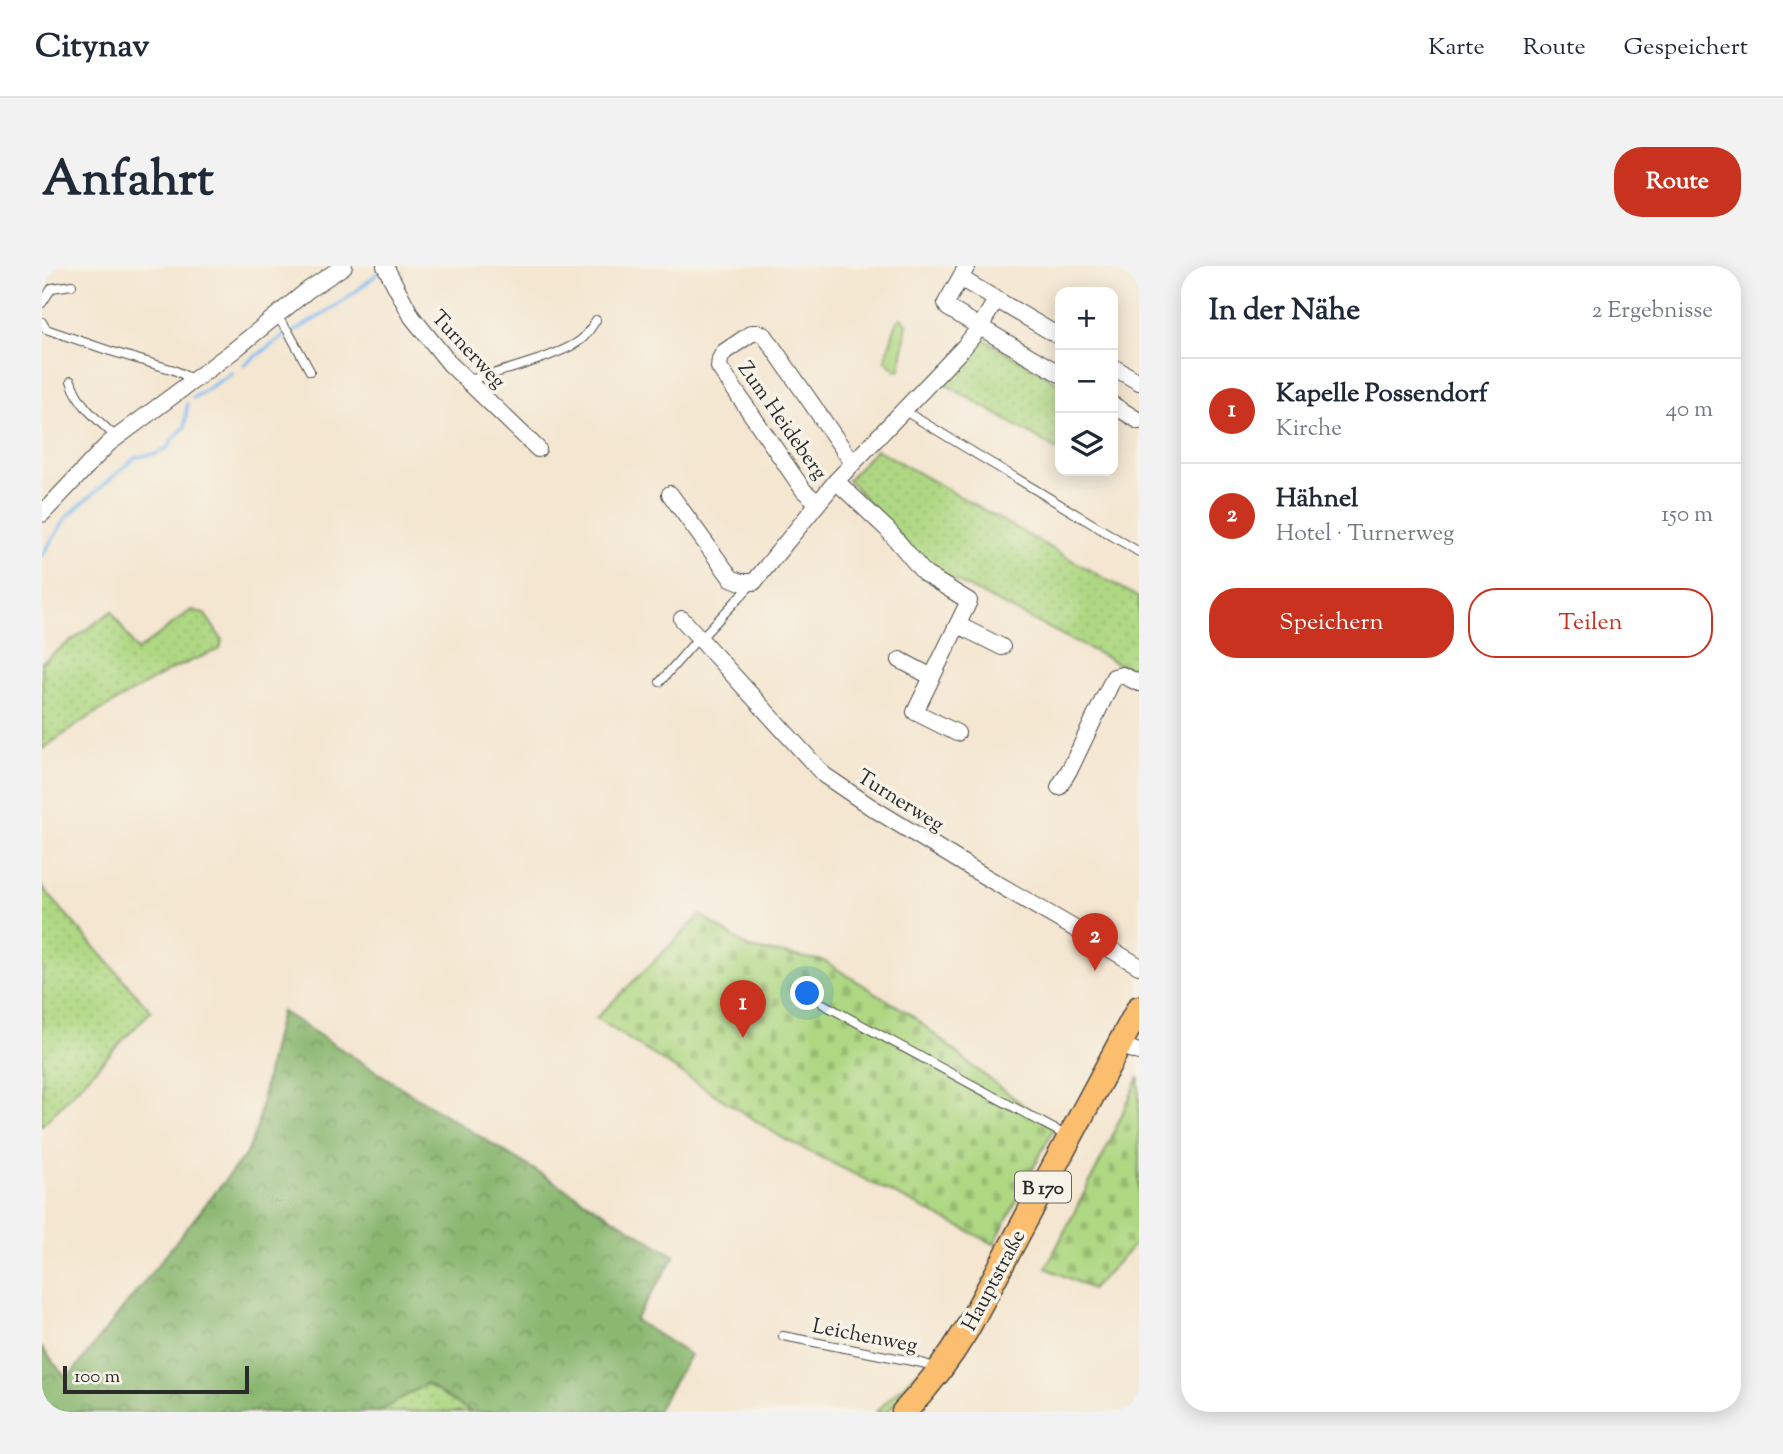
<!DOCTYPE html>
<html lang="de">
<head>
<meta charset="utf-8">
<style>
  :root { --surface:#fff; --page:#f2f2f3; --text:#1f2937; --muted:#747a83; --line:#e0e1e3; --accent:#c8321e }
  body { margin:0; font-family:"Sorts Mill Goudy",serif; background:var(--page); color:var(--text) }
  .controls { position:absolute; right:21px; top:21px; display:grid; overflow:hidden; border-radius:14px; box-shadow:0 4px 18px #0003 }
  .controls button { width:63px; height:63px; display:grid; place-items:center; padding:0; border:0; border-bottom:2px solid var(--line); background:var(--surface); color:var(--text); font:35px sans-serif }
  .scale { position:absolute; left:21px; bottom:18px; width:186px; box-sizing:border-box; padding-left:7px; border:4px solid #2b2b2b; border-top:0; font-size:19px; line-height:24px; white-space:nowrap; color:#2b2b2b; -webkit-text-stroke:5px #f7f3e8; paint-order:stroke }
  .you { position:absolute; left:766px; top:728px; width:24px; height:24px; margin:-18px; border:5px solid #fff; border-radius:50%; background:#1a73e8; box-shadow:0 0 0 10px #1a73e833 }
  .badge { display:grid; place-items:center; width:46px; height:46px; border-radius:50%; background:var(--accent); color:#fff; font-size:23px; font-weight:700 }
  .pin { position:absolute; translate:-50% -58px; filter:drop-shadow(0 2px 4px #0008) }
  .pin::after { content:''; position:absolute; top:37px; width:24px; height:21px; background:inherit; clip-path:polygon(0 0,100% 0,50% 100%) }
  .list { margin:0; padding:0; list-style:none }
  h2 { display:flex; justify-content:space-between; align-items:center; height:91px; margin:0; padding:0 28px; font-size:30px }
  h2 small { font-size:23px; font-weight:400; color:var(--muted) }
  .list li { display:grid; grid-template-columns:46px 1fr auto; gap:21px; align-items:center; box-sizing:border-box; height:105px; padding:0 28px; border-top:2px solid var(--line) }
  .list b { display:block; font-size:26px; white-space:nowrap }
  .list p { margin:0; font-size:23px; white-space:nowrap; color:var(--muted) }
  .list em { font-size:23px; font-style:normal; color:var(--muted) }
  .actions { display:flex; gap:14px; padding:21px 28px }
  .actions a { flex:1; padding:16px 0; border:2px solid var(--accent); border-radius:28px; text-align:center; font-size:24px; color:var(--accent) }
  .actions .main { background:var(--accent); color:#fff }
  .icon { flex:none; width:38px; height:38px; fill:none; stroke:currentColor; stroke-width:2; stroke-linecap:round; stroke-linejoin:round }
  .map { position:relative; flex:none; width:1097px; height:1146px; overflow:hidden; border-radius:28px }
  header { display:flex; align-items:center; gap:42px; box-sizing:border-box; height:98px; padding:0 35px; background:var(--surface); border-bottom:2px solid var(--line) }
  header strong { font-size:33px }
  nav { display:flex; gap:38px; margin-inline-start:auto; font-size:24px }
  .intro { display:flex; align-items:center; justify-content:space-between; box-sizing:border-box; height:168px; padding:0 42px }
  h1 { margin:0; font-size:49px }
  .button { padding:18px 32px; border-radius:28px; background:var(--accent); color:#fff; font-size:24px; font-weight:700 }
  main { display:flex; gap:42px; padding:0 42px }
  aside { flex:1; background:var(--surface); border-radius:28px; box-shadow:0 4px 18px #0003 }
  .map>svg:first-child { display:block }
  .grass { fill:url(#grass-dots); stroke:#6d8257; stroke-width:2 }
  .forest { fill:url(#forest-crowns); stroke:#5b724e; stroke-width:2 }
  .cemetery { fill:url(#cemetery-stones); stroke:#6d8257; stroke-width:2 }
  .park { fill:#afd883; stroke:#6d8257; stroke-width:2 }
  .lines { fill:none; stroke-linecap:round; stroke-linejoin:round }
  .stream { stroke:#7fbbf2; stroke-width:3.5 }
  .service-casing { stroke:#494744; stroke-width:10 }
  .minor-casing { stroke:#494744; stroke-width:18 }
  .primary-casing { stroke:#494744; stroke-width:27 }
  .service { stroke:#fff; stroke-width:8 }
  .minor { stroke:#fff; stroke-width:16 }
  .primary { stroke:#fbbd6e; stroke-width:24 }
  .labels { text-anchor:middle; stroke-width:7; stroke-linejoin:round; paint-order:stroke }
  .shield { fill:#f7f3e8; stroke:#686764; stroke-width:2 }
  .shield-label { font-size:19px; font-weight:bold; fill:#2b2b2b }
  .street-label { font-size:21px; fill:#2b2b2b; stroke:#f7f3e8 }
</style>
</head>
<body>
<header>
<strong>Citynav</strong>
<nav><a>Karte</a><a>Route</a><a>Gespeichert</a></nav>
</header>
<div class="intro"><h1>Anfahrt</h1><a class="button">Route</a></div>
<main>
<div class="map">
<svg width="1097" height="1146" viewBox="0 0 1097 1146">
  <defs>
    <pattern id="grass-dots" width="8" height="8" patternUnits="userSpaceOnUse" patternTransform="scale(1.75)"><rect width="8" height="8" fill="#afd883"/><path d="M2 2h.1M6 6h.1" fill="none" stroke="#97ba71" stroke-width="1.8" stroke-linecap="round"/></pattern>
    <pattern id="forest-crowns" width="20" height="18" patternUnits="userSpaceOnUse" patternTransform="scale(1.75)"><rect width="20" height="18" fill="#8bb871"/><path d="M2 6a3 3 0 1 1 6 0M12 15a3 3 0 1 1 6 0" fill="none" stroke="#72965d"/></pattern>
    <pattern id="cemetery-stones" width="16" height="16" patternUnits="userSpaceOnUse" patternTransform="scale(1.75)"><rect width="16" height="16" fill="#afd883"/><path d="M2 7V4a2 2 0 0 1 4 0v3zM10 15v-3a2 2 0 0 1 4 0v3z" fill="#97ba71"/></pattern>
  </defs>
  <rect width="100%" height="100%" fill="#f7f3e8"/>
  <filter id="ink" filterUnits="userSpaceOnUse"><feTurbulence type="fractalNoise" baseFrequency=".0143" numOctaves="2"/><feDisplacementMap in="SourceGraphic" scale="14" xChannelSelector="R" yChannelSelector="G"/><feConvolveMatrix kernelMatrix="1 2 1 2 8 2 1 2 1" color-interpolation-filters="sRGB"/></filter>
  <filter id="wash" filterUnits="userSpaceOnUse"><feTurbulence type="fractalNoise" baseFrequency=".00686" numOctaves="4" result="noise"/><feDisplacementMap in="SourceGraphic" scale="28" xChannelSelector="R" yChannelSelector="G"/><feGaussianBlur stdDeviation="1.57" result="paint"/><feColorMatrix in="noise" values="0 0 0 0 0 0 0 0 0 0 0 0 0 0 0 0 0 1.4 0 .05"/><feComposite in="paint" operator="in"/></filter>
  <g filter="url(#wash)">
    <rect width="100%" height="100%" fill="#f4e6d0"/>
    <path class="grass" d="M 940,72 L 1018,118 L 1018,179 L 1015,184 L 900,116 L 924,92 Z
      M 834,183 L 1097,332 L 1097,408 L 886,301 L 806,214 Z
      M 149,344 L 162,347 L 180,374 L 178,383 L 130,403 L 44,453 L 0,483 L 0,396 L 70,345 L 95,385 Z
      M 0,621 L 109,745 L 0,859 Z
      M 879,1102 L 882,1105 L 845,1146 L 834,1146 Z
      M 384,1118 L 429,1146 L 336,1146 Z"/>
    <path class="forest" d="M 239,745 L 403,849 L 633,990 L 593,1054 L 648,1089 L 614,1146 L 429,1146 L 384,1118 L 336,1146 L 0,1146 L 0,1082 L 25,1113 L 206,885 L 215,861 L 228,792 Z"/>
    <path class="cemetery" d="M 659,649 L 707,682 L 782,695 L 868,748 L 933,802 L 1012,862 L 952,978 L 742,873 L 554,752 Z
      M 1097,811 L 1097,974 L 1050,1023 L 1004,1002 L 1062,888 Z"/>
    <path class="park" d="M 859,52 L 865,57 L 858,104 L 854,105 L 843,94 L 855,55 Z"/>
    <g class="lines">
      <path class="stream" d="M 251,66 C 283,48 313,29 339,4
        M 202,99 L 242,70
        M 151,132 L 190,107
        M 0,289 L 26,250 L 46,232 L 94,191 L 114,188 L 127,181 L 130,174 L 143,161 L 145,138"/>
    </g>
  </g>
  <g filter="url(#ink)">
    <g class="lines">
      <g class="service-casing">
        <path id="service" d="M 0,37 L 10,22 L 30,19
          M 234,50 L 246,65 L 268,105
          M 0,56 L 4,63 L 68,85 L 132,104 L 152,114
          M 425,114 C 449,109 525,88 541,72 C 546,67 550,60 554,54
          M 29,115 C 37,140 56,154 75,172
          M 861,144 L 1097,286
          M 659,372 L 710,318
          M 618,416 L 658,370
          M 781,738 L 1025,870
          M 741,1070 L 880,1097 L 895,1102"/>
      </g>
      <g class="minor-casing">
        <path id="minor" d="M 343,0 L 370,51 L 408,98 L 496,183
          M 918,12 L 1018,71
          M 954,34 L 938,61 L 1018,108
          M 1071,101 L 1097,116
          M 1071,139 L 1097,155
          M 794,215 L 845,263 L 883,308 L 927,335 L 873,446 L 915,467
          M 628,228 L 689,312 L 699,316 L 712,316 L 794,215 L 922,81 L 938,61 L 906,42 L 904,37 L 925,0
          M 775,236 L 762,225 L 677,101 L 678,93 L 682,86 L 710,67 L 718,67 L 723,70 L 810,196
          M 0,248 L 66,178 L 191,85 L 266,24 L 302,0
          M 640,353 L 782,509 L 829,541 L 937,607 L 1097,700
          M 916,359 L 960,381
          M 858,394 L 890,411
          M 1017,521 L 1029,501 L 1072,411 L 1080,409 L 1097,417
          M 1077,779 L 1097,786"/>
      </g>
      <g class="primary-casing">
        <path id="primary" d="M 862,1146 C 886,1121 907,1093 925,1063 L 1097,742"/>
      </g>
      <use href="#service" class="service"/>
      <use href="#minor" class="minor"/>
      <use href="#primary" class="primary"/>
    </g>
  </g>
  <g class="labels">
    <rect class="shield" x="973" y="905.5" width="56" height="31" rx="5"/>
    <g class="shield-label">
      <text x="1001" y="928">B 170</text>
    </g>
    <g class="street-label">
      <text transform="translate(427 83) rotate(47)" y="7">Turnerweg</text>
      <text transform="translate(741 154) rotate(55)" y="7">Zum Heideberg</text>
      <text transform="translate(859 534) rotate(32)" y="7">Turnerweg</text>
      <text transform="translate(951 1014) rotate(-62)" y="7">Hauptstraße</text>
      <text transform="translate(823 1069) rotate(11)" y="7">Leichenweg</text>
    </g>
  </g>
</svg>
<div class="controls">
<button>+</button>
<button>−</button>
<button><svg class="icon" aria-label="layers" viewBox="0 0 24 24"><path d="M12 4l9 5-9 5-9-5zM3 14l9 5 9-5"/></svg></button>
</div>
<div class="scale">100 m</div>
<div class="you"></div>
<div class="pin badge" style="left:701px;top:772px">1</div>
<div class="pin badge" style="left:1053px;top:705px">2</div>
</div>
<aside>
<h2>In der Nähe<small>2 Ergebnisse</small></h2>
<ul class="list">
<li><span class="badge">1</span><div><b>Kapelle Possendorf</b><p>Kirche</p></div><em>40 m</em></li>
<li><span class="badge">2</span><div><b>Hähnel</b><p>Hotel · Turnerweg</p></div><em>150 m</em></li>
</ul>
<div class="actions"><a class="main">Speichern</a><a>Teilen</a></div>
</aside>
</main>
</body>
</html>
